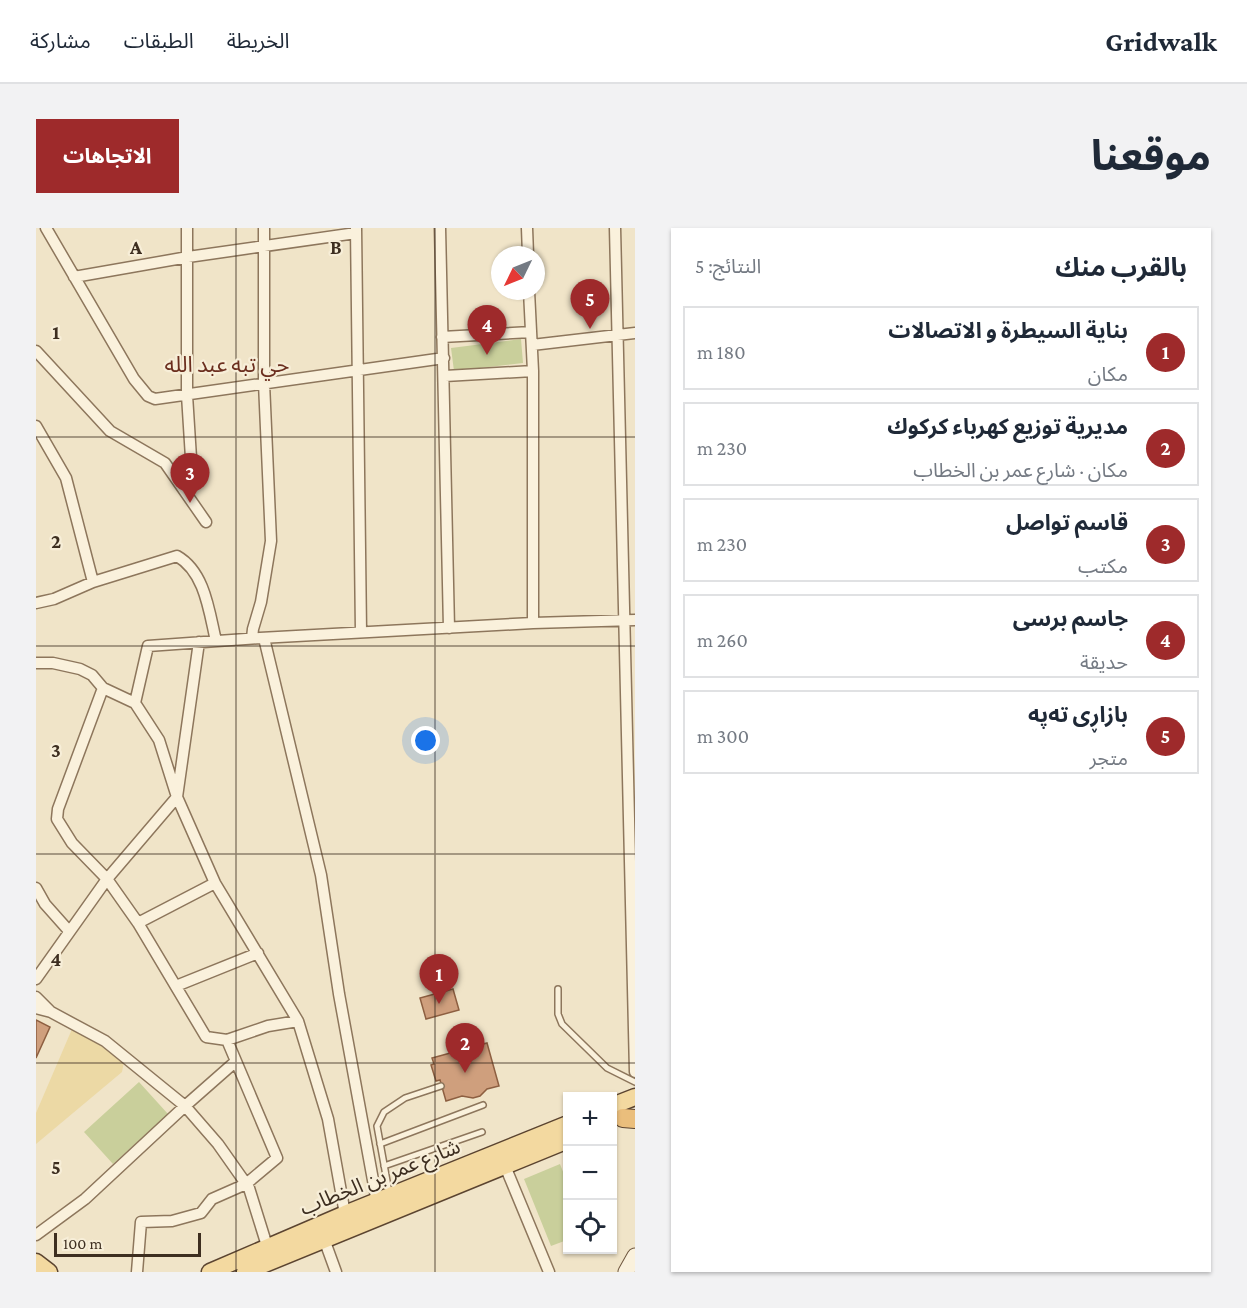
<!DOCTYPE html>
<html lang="ar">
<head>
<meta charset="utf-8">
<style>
  :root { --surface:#fff; --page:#f2f2f3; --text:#1f2937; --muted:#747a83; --line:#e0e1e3; --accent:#9e2a2b }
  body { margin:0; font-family:"Crimson Pro","Noto Sans Arabic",serif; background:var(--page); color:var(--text); direction:rtl }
  .controls { position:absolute; right:18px; bottom:18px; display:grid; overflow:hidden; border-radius:0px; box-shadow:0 2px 4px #0004 }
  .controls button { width:54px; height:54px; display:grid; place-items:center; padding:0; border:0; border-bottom:2px solid var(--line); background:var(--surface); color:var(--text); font:30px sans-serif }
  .compass { position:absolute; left:455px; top:18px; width:54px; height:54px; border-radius:50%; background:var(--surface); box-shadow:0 2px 4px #0004; rotate:227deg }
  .scale { position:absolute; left:18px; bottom:15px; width:147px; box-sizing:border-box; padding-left:6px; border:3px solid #3d2e20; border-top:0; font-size:16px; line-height:21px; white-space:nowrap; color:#3d2e20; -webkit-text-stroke:4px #f7eed8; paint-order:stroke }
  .you { position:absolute; left:390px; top:513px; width:21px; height:21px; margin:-15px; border:4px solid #fff; border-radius:50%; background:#1a73e8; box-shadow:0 0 0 9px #1a73e833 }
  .badge { display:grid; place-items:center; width:39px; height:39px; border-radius:50%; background:var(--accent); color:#fff; font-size:20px; font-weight:700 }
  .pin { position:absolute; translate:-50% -50px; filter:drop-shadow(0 2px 3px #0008) }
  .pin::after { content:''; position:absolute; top:32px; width:21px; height:18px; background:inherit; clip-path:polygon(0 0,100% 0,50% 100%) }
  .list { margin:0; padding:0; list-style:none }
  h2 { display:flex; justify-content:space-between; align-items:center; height:78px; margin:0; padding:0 24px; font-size:26px }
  h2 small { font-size:20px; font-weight:400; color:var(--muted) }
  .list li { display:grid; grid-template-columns:39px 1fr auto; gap:18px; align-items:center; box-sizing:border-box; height:84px; margin:0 12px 12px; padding:0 12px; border:2px solid var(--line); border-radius:0px }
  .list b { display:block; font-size:22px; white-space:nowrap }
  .list p { margin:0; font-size:20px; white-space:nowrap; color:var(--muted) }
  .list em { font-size:20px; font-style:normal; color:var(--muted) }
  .icon { flex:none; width:33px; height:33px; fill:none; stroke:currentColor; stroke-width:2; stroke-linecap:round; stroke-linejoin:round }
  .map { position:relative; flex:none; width:599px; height:1044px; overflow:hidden; direction:ltr; border-radius:0px }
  header { display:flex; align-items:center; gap:36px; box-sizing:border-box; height:84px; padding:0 30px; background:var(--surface); border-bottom:2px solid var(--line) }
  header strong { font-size:28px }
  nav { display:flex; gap:33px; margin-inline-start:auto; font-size:21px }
  .intro { display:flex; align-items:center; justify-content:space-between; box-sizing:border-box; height:144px; padding:0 36px }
  h1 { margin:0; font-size:42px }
  .button { padding:15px 27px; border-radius:0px; background:var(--accent); color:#fff; font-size:21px; font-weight:700 }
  main { display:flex; gap:36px; padding:0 36px }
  aside { flex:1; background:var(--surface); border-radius:0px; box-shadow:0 2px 4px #0004 }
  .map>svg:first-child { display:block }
  .green { fill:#c9cf9b }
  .sand { fill:#ecd9a5 }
  .building { fill:#cf9f7d; stroke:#8d5f41; stroke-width:1.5 }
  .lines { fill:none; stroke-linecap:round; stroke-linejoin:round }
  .service-casing { stroke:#8d765c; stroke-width:8 }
  .minor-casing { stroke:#8d765c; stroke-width:13 }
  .secondary-casing { stroke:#6f573f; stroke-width:17 }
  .primary-casing { stroke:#5b4430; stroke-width:19 }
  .trunk-casing { stroke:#5b4430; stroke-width:20 }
  .service { stroke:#faf1dc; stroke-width:5 }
  .minor { stroke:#faf1dc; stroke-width:10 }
  .secondary { stroke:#faf1dc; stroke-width:15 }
  .primary { stroke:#f3d9a0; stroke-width:16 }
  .trunk { stroke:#eabe7c; stroke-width:18 }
  .grid { fill:none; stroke:#3d2e20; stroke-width:1.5; stroke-opacity:0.55 }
  .labels { text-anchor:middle; stroke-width:4.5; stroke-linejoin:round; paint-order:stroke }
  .street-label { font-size:21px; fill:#3d2e20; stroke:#f7eed8 }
  .neighbourhood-label { font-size:22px; fill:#6b2e1e; stroke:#f7eed8 }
  .grid-label { font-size:20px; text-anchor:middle; font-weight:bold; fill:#3d2e20; stroke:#f7eed8; stroke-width:4.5; stroke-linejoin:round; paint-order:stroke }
</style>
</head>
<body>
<header>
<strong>Gridwalk</strong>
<nav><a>الخريطة</a><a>الطبقات</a><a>مشاركة</a></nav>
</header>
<div class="intro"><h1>موقعنا</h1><a class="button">الاتجاهات</a></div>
<main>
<aside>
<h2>بالقرب منك<small>النتائج: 5</small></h2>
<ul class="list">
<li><span class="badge">1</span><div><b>بناية السيطرة و الاتصالات</b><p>مكان</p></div><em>180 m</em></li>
<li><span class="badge">2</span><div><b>مديرية توزيع كهرباء كركوك</b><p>مكان · شارع عمر بن الخطاب</p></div><em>230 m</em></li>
<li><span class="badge">3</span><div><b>قاسم تواصل</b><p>مكتب</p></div><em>230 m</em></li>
<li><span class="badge">4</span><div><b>جاسم برسی</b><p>حديقة</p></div><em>260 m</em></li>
<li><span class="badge">5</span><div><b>بازاڕی تەپە</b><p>متجر</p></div><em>300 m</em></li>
</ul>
</aside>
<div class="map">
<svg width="599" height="1044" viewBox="0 0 599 1044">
  <rect width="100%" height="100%" fill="#f0e4c8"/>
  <path class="green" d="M 485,111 L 487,135 L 418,143 L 415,120 Z
    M 103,854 L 132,886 L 77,936 L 48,904 Z
    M 524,936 L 531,954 L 531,1012 L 515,1018 L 488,951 Z"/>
  <path class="sand" d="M 36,801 L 66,816 L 88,833 L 86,844 L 0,916 L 0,885 Z"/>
  <path class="building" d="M 417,761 L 423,782 L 390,791 L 384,770 Z
    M 0,792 L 14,799 L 0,830 Z
    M 451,815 L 463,858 L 451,861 L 444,868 L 437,870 L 426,868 L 410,873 L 404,852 L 400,853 L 395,837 L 398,836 L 396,830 Z"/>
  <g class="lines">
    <g class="service-casing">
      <path id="service" d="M 522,761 L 522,786 L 526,796 L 571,840 L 599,854
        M 344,916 L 447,877
        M 348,938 L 446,904
        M 353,964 L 341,898 L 348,884 L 369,870 L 405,858"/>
    </g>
    <g class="minor-casing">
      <path id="minor" d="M 10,0 L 98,151 L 112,168 L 119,171 L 408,130
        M 151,0 L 151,167 L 155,230
        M 320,0 L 325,404
        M 404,0 L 413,400
        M 491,0 L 492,27
        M 579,0 L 599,844
        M 38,49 L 152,29 L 320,5
        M 493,63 L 497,143 L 497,395
        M 406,109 L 495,104
        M 496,117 L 599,105
        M 0,123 L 74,203 L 129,235 L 170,294
        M 409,148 L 497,143
        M 0,198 L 30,250 L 57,354
        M 0,375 L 18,371 L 57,354 L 141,328 C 169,344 173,383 180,413
        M 216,410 L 217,401 L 225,374 L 235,313 L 228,155 L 228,0
        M 228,410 L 285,647 L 303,766 L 341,974
        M 163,414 L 141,569 L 179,655 L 262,793 L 292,891 L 309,986
        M 0,435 L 17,435 L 44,441 L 56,447 L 67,460 L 99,475 L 123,512 L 141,569 L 71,651 L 0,751
        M 67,460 L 22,581 L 21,591 L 36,615 L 71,651 L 102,695 L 170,809 L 191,812 L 232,798 L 262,793
        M 99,475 L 112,418 L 224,410 L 497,395 L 599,392
        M 0,660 L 9,676 L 33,703
        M 102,695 L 179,655
        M 140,758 L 222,725
        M 0,769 L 14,783
        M 0,780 L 15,784 L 69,813 L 149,878 L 182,916 L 213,960 L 232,1021
        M 469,938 L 513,1044
        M 0,1007 L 49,971 L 149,878 L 199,834
        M 288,1011 L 300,1044
        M 101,1044 L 105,994 L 136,993 L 165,985 L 176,971 L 210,956 L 241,930 L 191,812"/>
    </g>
    <g class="secondary-casing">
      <path id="secondary" d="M 590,1044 L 599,1028"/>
    </g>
    <g class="primary-casing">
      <path id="primary" d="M 576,878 L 599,869
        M 0,1034 L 13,1044
        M 174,1044 L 309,986 L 532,896
        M 209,1044 L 532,912"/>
    </g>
    <g class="trunk-casing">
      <path id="trunk" d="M 587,890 L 599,891"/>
    </g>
    <use href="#service" class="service"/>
    <use href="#minor" class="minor"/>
    <use href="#secondary" class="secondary"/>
    <use href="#primary" class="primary"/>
    <use href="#trunk" class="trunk"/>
  </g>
  <path class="grid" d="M 200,0 L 200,1044M 399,0 L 399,1044M 0,209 L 599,209M 0,418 L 599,418M 0,626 L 599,626M 0,835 L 599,835"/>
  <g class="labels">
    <g class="street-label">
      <text transform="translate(344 949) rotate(-22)" y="7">شارع عمر بن الخطاب</text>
    </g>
    <g class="neighbourhood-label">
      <text x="191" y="144">حي تبه عبد الله</text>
    </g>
  </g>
  <g class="grid-label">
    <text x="100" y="26">A</text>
    <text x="300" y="26">B</text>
    <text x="20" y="111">1</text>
    <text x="20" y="320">2</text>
    <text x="20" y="529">3</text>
    <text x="20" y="738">4</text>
    <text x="20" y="946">5</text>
  </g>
</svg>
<div class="controls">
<button>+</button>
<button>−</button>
<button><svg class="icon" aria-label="locate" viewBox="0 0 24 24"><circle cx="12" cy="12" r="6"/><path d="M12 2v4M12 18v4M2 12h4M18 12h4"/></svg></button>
</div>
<svg class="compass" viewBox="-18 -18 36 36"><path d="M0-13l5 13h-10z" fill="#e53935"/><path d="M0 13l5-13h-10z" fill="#747a83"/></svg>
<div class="scale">100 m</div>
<div class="you"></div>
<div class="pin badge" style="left:403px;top:776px">1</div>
<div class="pin badge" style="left:429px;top:845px">2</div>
<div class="pin badge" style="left:154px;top:275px">3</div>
<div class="pin badge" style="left:451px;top:127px">4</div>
<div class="pin badge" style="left:554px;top:101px">5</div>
</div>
</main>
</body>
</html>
